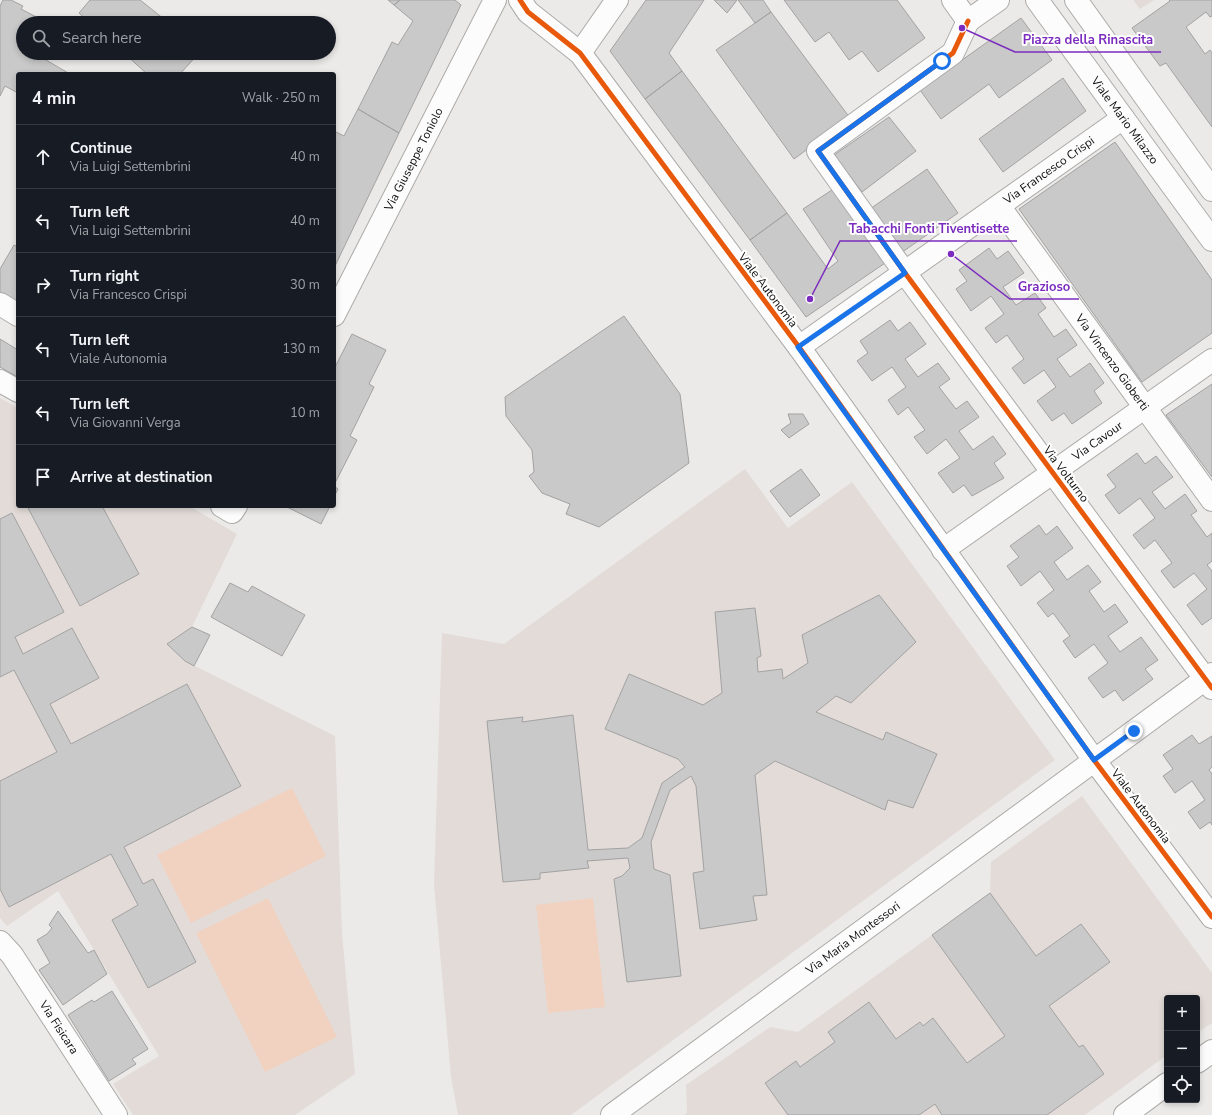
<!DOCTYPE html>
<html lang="en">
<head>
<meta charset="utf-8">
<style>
  :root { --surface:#171b24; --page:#242831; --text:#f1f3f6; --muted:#9ea1a6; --line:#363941 }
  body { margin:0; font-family:"Nunito Sans",sans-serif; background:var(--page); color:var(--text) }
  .controls { position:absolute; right:12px; bottom:12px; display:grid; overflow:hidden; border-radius:4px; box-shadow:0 2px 6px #0003 }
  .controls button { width:36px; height:36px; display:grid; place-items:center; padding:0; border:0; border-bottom:1px solid var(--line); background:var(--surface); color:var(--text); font:20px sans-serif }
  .stop { position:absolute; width:12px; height:12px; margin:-9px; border:3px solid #1a73e8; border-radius:50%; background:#fff }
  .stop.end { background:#1a73e8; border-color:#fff; box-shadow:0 1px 4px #0008 }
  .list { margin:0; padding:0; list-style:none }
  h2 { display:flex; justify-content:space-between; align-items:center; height:52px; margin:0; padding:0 16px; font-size:17px }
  h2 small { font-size:13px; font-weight:400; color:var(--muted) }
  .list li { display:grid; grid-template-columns:26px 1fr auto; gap:12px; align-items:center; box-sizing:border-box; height:64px; padding:0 16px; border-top:1px solid var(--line) }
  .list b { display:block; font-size:15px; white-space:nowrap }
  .list p { margin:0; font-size:13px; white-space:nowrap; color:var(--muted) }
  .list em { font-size:13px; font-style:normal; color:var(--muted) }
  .icon { flex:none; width:22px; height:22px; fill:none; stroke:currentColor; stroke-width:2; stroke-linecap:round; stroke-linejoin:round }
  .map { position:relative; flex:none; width:1212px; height:1115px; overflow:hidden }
  .search { position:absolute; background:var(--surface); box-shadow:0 2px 6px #0003; left:16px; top:16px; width:320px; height:44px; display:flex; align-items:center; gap:10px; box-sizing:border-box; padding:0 14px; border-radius:22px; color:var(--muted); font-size:15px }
  .panel { position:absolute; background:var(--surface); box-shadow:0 2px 6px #0003; left:16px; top:72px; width:320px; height:436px; border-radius:4px }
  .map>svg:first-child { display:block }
  .built { fill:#e2dbd8 }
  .green { fill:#f1d2c0 }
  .building { fill:#cac9c9; stroke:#a3a2a2 }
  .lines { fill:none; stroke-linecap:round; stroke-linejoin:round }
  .minor-casing { stroke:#acaba9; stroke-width:24 }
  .minor { stroke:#fcfcfc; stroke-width:22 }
  .cycleway-casing { stroke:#fff; stroke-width:8 }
  .cycleway { stroke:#e8590c; stroke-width:5 }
  .route { stroke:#1a73e8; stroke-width:5 }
  .labels { text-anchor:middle; stroke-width:4; stroke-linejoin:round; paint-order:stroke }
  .street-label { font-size:12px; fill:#0e0d0c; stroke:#fff }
  .leader { fill:none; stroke:#7b2cbf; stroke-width:1.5 }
  .callout-dot { fill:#7b2cbf; stroke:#fff; stroke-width:1.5 }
  .callout-label { font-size:13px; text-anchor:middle; font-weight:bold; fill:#7b2cbf; stroke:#fff; stroke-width:4; stroke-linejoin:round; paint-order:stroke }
</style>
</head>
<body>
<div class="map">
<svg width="1212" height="1115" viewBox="0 0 1212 1115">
  <rect width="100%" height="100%" fill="#eceae8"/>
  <path class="built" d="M 1133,0 L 1154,0 L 1140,9 Z
    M 0,398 L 18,408 L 18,506 L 189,506 L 237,534 L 192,627 L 168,644 L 185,661 L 335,736 L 342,933 L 355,1074 L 295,1115 L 133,1115 L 113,1084 L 159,1056 L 58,891 L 7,926 L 0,918 Z
    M 745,469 L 788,528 L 852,482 L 1055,760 L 571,1115 L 458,1115 L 451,1077 L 434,884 L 442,633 L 504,644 Z
    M 1082,796 L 1212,973 L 1212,1023 L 1197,1033 L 1197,998 L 1167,998 L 1167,1055 L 1085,1115 L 684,1115 L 687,1113 L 686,1085 L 770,1027 L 798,1032 L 990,893 L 991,862 Z"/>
  <path class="green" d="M 292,788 L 326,856 L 191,923 L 157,855 Z
    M 268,898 L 337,1037 L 265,1072 L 196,933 Z
    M 593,898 L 605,1007 L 548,1013 L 536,905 Z"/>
  <path class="building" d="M 3,0 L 11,0 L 23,6 L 21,9 L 42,20 L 41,23 L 23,23 L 23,53 L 34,53 L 70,74 L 18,74 L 18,93 L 5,86 L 0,96 L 0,6 Z
    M 90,0 L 140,0 L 169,23 L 90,23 L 79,13 Z
    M 388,0 L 400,0 L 394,5 Z
    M 400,0 L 455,0 L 461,5 L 399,133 L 358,109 L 392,42 L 398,45 L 413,21 L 394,5 Z
    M 646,0 L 704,0 L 669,53 L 682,71 L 645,99 L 610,51 Z
    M 714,0 L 737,0 L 727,13 Z
    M 738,0 L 763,0 L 771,12 L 755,23 Z
    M 784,0 L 897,0 L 925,38 L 878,72 L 862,51 L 849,60 L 829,32 L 815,42 Z
    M 1169,0 L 1212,0 L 1212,16 L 1210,17 L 1206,12 L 1186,27 L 1205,54 L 1210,50 L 1212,53 L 1212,127 L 1166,63 L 1160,66 L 1132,28 L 1170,1 Z
    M 771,12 L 850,118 L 794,159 L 716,50 Z
    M 1021,18 L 1052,60 L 999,98 L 989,84 L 941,119 L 920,90 Z
    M 124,53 L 199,53 L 180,74 L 147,74 Z
    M 682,71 L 787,213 L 750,240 L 645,99 Z
    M 1063,78 L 1086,111 L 1003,172 L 979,139 Z
    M 358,109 L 399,133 L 334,268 L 334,131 L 344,136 Z
    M 889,117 L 916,151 L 862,192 L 834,155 Z
    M 1115,142 L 1212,280 L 1212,333 L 1142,382 L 1019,209 Z
    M 927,169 L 958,213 L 901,253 L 870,209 Z
    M 835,188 L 888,261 L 806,317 L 750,240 L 787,213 L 828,269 L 838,261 L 803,209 Z
    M 14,245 L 18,247 L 18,305 L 0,295 L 0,269 Z
    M 989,248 L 997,259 L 1008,251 L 1024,273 L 1003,287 L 1016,305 L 1035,293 L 1046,308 L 1038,314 L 1054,337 L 1066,329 L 1077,345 L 1057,359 L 1070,377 L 1090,363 L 1104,383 L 1094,391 L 1102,403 L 1072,424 L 1064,413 L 1052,421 L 1037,401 L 1056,387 L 1044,370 L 1024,384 L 1012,368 L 1024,359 L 1007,335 L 996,343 L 985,328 L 1004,314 L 991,296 L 971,311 L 956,289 L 967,281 L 959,270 Z
    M 624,316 L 680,394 L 689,463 L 599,527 L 566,514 L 570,504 L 542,493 L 529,476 L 534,472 L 532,450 L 506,416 L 505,397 Z
    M 890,320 L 898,331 L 910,322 L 926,344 L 905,359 L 918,377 L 938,363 L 950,379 L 939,387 L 956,409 L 967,401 L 979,417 L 959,431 L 973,450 L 993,436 L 1006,454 L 994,463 L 1004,478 L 972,496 L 964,485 L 953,493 L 938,473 L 960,458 L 946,439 L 927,454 L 914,437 L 925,430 L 908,407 L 898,415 L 888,400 L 906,387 L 892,367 L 872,381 L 857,361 L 868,353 L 860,341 Z
    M 352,334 L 386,350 L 369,384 L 374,387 L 350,436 L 357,440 L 334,485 L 334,369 Z
    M 0,339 L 18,350 L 18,377 L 0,367 Z
    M 1212,384 L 1212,477 L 1166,415 Z
    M 788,414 L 803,414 L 809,424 L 789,438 L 781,430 L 791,423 Z
    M 1137,453 L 1145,464 L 1156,456 L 1173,477 L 1152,492 L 1165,509 L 1185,494 L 1197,511 L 1191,515 L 1207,537 L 1212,533 L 1212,561 L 1207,565 L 1212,571 L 1212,618 L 1202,625 L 1187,605 L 1207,589 L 1194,573 L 1174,588 L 1161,571 L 1172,563 L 1155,540 L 1144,549 L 1133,535 L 1155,518 L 1140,498 L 1119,514 L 1105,495 L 1116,487 L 1107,475 Z
    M 801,469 L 820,495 L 790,517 L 770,491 Z
    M 334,486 L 338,489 L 334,497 Z
    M 27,506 L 102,506 L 139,574 L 80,606 Z
    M 285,506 L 330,506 L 321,524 Z
    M 12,513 L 64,612 L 15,637 L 23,654 L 72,628 L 99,678 L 50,704 L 71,744 L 187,684 L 241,786 L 124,847 L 143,884 L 153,879 L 196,962 L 148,988 L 112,920 L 138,905 L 111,854 L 9,907 L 0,889 L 0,781 L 57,752 L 14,670 L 0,677 L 0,519 Z
    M 1039,525 L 1046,535 L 1057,526 L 1073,548 L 1054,562 L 1067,580 L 1088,565 L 1101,582 L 1089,591 L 1104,612 L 1115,604 L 1128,622 L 1108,636 L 1120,652 L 1141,637 L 1158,660 L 1145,669 L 1153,679 L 1123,701 L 1115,690 L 1103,698 L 1088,678 L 1108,663 L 1094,644 L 1075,658 L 1063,641 L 1070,636 L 1053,613 L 1048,617 L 1037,603 L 1054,590 L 1040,571 L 1021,586 L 1007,566 L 1019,557 L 1010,546 Z
    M 230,583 L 248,592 L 252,586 L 305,615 L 282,656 L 211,617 Z
    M 879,595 L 916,642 L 851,703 L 836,696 L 816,712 L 883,740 L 886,732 L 937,754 L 913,808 L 888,800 L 885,810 L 775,761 L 755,775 L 767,895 L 753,896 L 757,920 L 700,929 L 693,873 L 704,871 L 696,786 L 691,776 L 670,790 L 651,842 L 654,869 L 670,875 L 681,976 L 627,982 L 614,879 L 622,876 L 630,868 L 628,858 L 587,861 L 589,868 L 540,873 L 540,879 L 503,882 L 487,721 L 523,717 L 522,722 L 573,715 L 588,850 L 628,848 L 642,838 L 662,783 L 685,767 L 678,759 L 605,729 L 629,674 L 703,705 L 722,693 L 715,612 L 755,608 L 761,656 L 757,658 L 758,672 L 782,669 L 783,679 L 808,663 L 802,635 Z
    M 192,627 L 210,635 L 194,666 L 185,661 L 167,644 Z
    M 1192,735 L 1199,744 L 1212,736 L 1212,767 L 1209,770 L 1212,774 L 1212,825 L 1210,822 L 1200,829 L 1188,812 L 1205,800 L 1192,781 L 1175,793 L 1163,776 L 1173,769 L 1163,755 Z
    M 990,893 L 1036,956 L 1081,924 L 1110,962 L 1049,1006 L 1079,1047 L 1083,1045 L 1104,1074 L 1047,1115 L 942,1115 L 935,1104 L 919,1115 L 788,1115 L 765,1083 L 796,1061 L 800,1067 L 835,1042 L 828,1032 L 869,1002 L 896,1039 L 920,1022 L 923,1026 L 933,1018 L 967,1063 L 1005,1036 L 932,935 Z
    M 58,911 L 88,953 L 94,950 L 107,974 L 63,1005 L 39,970 L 50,963 L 37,940 L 47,934 L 52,928 L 49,925 Z
    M 112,991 L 148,1049 L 132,1059 L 136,1064 L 109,1081 L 68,1015 L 92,1000 L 94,1002 Z"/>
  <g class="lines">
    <g class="minor-casing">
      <g id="minor">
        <path d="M 520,0 L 528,12 L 580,53 L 799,347 L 1094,760 L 1212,917"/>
        <path d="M 953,0 L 968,21 L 998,0"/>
        <path id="s1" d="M 1037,0 L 1212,240"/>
        <path d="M 1076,0 L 1212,190"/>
        <path d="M 968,21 L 953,53 L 818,151 L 905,273 L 1212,688"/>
        <path d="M 580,53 L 617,0"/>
        <path id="s2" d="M 999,206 L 1212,500"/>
        <path d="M 0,304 L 18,315"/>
        <path id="s3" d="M 334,315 L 495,0"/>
        <path id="s4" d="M 799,347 L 1123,118"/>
        <path d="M 0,381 L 18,391"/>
        <path d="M 222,506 L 232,512 L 236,506"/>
        <path id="s5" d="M 943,550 L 1212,360"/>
        <path id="s6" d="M 0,942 L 12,955 L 116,1115"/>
        <path d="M 1197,1062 L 1212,1051"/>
        <path id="s7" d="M 612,1115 L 1212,674"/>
        <path d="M 1125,1115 L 1167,1084"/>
      </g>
    </g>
    <use href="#minor" class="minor"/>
    <g class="cycleway-casing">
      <path id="cycleway" d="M 520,0 L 528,12 L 580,53 L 799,347 L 1094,760 L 1212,917
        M 968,21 L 953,53 L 818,151 L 905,273 L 1212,688"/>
    </g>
    <use href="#cycleway" class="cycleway"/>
  </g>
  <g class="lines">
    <path class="route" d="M 942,61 L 818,151 L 905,273 L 798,347 L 1094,760 L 1134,731"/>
  </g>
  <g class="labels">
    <g class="street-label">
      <text dy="4" stroke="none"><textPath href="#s1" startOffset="149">Viale Mario Milazzo</textPath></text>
      <text dy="4" stroke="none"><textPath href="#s3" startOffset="175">Via Giuseppe Toniolo</textPath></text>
      <text dy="4" stroke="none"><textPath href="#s4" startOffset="306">Via Francesco Crispi</textPath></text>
      <text transform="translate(768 290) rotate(53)" y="4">Viale Autonomia</text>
      <text dy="4" stroke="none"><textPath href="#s2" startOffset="193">Via Vincenzo Gioberti</textPath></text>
      <text dy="4" stroke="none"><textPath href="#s5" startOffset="189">Via Cavour</textPath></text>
      <text transform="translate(1066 474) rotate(53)" y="4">Via Volturno</text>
      <text transform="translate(1141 806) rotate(53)" y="4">Viale Autonomia</text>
      <text dy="4" stroke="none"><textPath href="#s7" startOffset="299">Via Maria Montessori</textPath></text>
      <text dy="4" stroke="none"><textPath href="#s6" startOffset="104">Via Fisicara</textPath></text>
    </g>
  </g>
  <path class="leader" d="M962 28L1015 52H1161M810 299L840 241H1017M951 254L1010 299H1079"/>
  <g class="callout-dot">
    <circle cx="962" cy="28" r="4"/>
    <circle cx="810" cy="299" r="4"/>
    <circle cx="951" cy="254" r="4"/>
  </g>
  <g class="callout-label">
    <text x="1088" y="44">Piazza della Rinascita</text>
    <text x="929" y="233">Tabacchi Fonti Tiventisette</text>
    <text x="1044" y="291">Grazioso</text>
  </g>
</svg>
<div class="controls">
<button>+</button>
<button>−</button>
<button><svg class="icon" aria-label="locate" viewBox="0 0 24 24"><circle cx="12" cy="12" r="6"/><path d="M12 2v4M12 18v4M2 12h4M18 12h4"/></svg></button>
</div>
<div class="stop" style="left:942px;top:61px"></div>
<div class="stop end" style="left:1134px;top:731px"></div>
<div class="search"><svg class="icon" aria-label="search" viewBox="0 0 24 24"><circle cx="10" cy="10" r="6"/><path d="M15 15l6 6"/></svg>Search here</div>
<section class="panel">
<h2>4 min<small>Walk · 250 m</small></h2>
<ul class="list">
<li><svg class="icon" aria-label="ahead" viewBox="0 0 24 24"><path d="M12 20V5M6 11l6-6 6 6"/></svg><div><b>Continue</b><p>Via Luigi Settembrini</p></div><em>40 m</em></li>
<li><svg class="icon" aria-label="left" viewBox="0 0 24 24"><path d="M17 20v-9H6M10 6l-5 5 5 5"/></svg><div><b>Turn left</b><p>Via Luigi Settembrini</p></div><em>40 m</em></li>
<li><svg class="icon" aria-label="right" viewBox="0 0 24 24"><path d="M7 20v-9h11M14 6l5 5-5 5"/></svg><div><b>Turn right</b><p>Via Francesco Crispi</p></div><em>30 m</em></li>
<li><svg class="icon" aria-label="left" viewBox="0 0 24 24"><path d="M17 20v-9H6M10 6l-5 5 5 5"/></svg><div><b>Turn left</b><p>Viale Autonomia</p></div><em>130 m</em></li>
<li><svg class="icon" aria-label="left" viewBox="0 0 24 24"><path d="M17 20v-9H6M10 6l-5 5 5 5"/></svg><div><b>Turn left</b><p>Via Giovanni Verga</p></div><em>10 m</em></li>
<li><svg class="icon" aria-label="arrive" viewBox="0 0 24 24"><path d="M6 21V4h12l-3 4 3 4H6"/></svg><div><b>Arrive at destination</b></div></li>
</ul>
</section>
</div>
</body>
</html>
